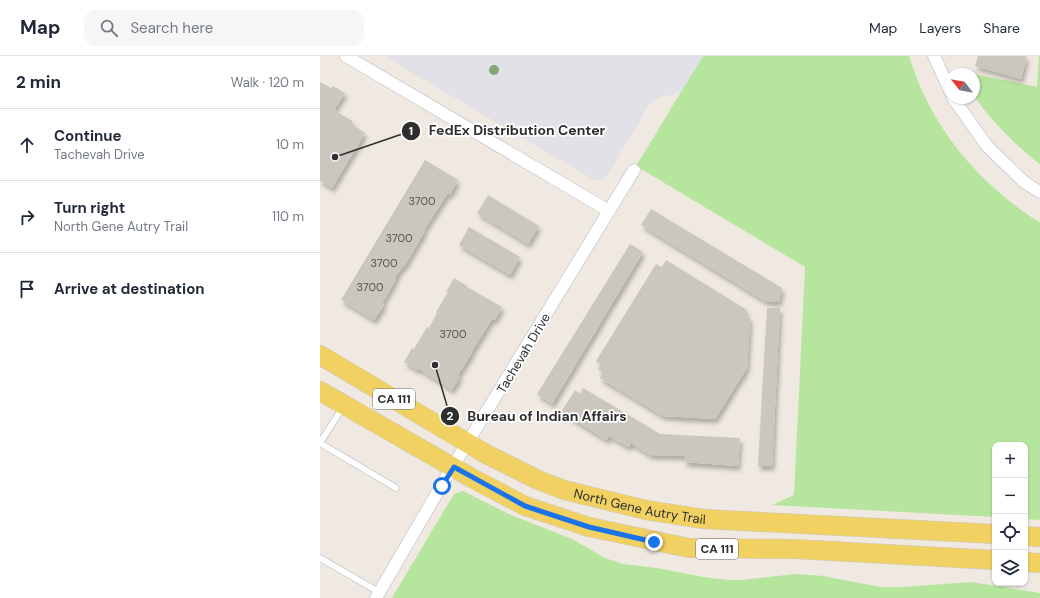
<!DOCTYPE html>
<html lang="en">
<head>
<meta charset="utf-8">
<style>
  :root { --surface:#fff; --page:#f6f6f7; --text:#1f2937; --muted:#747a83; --line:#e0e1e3 }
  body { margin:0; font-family:"DM Sans",sans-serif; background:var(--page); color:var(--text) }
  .controls { position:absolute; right:12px; bottom:12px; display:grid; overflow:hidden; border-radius:8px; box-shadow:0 1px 3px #0004 }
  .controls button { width:36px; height:36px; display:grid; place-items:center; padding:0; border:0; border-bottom:1px solid var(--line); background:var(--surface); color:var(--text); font:20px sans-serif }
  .compass { position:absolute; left:624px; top:12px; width:36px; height:36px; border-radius:50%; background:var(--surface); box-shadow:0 1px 3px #0004; rotate:301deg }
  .stop { position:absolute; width:12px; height:12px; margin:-9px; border:3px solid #1a73e8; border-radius:50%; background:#fff }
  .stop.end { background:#1a73e8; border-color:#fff; box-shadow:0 1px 4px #0008 }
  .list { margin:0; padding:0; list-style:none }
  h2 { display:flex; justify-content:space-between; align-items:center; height:52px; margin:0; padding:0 16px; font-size:17px }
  h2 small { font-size:13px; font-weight:400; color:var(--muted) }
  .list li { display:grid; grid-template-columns:26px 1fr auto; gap:12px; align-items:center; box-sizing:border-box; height:72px; padding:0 16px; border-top:1px solid var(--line) }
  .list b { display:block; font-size:15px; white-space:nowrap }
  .list p { margin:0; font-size:13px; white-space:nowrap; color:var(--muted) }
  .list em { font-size:13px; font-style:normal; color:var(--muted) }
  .icon { flex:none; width:22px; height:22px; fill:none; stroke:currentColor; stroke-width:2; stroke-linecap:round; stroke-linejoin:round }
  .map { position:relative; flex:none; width:720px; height:542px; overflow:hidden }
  header { display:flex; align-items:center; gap:24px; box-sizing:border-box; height:56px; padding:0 20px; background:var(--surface); border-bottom:1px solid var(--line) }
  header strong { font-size:19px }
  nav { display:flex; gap:22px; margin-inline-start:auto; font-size:14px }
  .search { width:280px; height:36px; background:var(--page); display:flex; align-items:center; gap:10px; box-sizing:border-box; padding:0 14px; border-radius:12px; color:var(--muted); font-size:15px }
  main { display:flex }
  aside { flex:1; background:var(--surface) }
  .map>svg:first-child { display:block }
  .industrial { fill:#e3e1e8 }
  .green { fill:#b6e59e }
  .building { fill:#cbc7bf; filter:url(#shadow) }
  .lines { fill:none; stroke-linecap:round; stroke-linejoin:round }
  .service-casing { stroke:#b4b7c1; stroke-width:7 }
  .minor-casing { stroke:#b4b7c1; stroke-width:13 }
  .primary-casing { stroke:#c9c9c9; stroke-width:20 }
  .service { stroke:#fff; stroke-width:6 }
  .minor { stroke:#fff; stroke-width:12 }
  .primary { stroke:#f2d163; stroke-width:19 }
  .tree { fill:#84a574 }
  .route { stroke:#1a73e8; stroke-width:5 }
  .labels { text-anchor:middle; stroke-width:3.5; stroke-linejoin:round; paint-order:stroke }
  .number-label { font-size:11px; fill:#555452 }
  .shield { fill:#fff; stroke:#6d6d6d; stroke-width:1 }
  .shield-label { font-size:12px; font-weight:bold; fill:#2e2e2e }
  .street-label { font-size:13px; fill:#2e2e2e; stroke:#fff }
  .leader { fill:none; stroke:#2e2e2e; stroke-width:1.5 }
  .callout-dot { fill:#2e2e2e; stroke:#fff; stroke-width:1.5 }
  .mark-label { font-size:12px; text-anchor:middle; font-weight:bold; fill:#fff }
  .callout-label { font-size:14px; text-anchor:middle; font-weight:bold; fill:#2e2e2e; stroke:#fff; stroke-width:3.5; stroke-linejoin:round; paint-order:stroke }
</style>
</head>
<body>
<header>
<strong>Map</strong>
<div class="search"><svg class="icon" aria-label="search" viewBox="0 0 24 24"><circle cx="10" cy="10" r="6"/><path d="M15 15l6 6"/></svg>Search here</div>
<nav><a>Map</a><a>Layers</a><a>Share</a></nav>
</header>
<main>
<aside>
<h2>2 min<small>Walk · 120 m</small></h2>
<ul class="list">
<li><svg class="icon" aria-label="ahead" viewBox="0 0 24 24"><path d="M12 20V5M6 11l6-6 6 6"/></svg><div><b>Continue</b><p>Tachevah Drive</p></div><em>10 m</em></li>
<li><svg class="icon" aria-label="right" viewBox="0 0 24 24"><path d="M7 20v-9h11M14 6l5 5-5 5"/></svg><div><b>Turn right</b><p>North Gene Autry Trail</p></div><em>110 m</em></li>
<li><svg class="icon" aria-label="arrive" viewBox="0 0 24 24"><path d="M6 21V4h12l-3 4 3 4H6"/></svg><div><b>Arrive at destination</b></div></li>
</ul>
</aside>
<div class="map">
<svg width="720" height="542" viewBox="0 0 720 542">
  <defs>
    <filter id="shadow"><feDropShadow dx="2.5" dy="4.5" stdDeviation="2" flood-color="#0004"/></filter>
  </defs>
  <rect width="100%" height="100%" fill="#efe9e1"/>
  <path class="industrial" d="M 64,0 L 383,0 L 360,37 L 341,41 L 331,46 L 288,118 L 285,122 L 280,124 L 274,124 Z"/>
  <path class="green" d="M 383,0 L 589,0 C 611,72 658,127 720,167 L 720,464 L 705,463 L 705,389 L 675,389 L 675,461 L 452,449 L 474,439 L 485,211 L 316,110 Z
    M 719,0 L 720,0 L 720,108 C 704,97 660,55 654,37 C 653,32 654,24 654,18 L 717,31 Z
    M 143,435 L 191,459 L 252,483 L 285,502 L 303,508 L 337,512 L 383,521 L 409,524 L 421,524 L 476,518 L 503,520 L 560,531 L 583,531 L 651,526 L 720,537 L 720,542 L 72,542 L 134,438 Z"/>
  <path class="building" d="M 658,0 L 707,0 L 701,23 L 655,10 Z
    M 0,26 L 11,32 L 13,30 L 25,37 L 14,54 L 32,65 L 33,69 L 45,77 L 12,132 L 0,125 Z
    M 105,104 L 138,124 L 130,139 L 128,137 L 104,174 L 105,175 L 84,211 L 83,210 L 75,222 L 76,223 L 62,248 L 64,249 L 54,264 L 21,244 Z
    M 168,139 L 219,170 L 208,188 L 157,157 Z
    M 331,153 L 462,232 L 459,246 L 445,245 L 321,169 Z
    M 149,171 L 200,201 L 190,219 L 139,189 Z
    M 310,188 L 323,196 L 232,348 L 217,338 Z
    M 346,204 L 427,254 L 424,259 L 430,262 L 427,312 L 395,363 L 343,360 L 280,322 L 283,316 L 278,313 L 281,308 L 276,305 L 336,208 L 342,211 Z
    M 134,222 L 147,230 L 147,231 L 182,251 L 175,264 L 172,263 L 151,297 L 152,297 L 138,319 L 140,321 L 132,334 L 98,312 L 97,314 L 84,306 L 92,292 L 94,293 L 107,271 L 109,272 L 117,257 L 116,256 L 128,236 L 126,236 Z
    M 447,252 L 460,252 L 452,410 L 438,410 Z
    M 263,332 L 340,378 L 420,382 L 418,410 L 364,406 L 365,400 L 330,399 L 311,387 L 309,391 L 289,380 L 287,384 L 241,356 L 255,334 L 260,338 Z"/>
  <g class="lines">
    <g class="service-casing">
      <path id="service" d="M 0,387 L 76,432
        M 0,387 L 23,351
        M 0,502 L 59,536"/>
    </g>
    <g class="minor-casing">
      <path id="minor" d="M 26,0 L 289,155
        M 614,0 L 630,35
        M 633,42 L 667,90 L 704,126 L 720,136
        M 56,542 L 124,425 L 314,114"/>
    </g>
    <g class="primary-casing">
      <g id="primary">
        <path id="s1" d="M 0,299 L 166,398 L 218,424 L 244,434 L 326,454 L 383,463 L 675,478"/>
        <path d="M 0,335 L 150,421 L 205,450 L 269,471 L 369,492 L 475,493 L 675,504"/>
        <path d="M 705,480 L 720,481"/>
        <path d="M 705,506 L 720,507"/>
      </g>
    </g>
    <use href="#service" class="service"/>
    <use href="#minor" class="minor"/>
    <use href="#primary" class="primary"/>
  </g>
  <circle class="tree" cx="174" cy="14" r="5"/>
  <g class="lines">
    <path class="route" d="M 122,430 L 134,411 L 205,450 L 269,471 L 334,486"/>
  </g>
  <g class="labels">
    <g class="number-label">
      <text x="102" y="149">3700</text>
      <text x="79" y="186">3700</text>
      <text x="64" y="211">3700</text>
      <text x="50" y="235">3700</text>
      <text x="133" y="282">3700</text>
    </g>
    <g class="shield">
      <rect x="53" y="333" width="42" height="20" rx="3"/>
      <rect x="376" y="483" width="42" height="20" rx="3"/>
    </g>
    <g class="shield-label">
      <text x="74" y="347">CA 111</text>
      <text x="397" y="497">CA 111</text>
    </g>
    <g class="street-label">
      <text transform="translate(203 297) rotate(-59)" y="5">Tachevah Drive</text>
      <text dy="5" stroke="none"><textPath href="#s1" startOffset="357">North Gene Autry Trail</textPath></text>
    </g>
  </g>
  <path class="leader" d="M15 101L91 75M115 309L130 360"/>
  <g class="callout-dot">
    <circle cx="15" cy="101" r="4"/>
    <circle cx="115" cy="309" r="4"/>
    <circle cx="91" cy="75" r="10"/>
    <circle cx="130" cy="360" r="10"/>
  </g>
  <g class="mark-label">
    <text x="91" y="79">1</text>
    <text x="130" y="364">2</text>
  </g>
  <g class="callout-label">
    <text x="197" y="79">FedEx Distribution Center</text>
    <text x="227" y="365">Bureau of Indian Affairs</text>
  </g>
</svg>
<div class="controls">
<button>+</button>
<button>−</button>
<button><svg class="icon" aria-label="locate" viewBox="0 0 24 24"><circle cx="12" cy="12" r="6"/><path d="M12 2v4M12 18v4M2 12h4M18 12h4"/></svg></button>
<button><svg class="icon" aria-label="layers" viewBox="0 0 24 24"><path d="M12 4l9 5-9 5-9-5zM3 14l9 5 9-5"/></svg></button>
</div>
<svg class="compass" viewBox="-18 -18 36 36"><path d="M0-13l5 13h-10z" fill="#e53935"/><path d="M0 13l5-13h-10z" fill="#747a83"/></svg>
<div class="stop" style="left:122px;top:430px"></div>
<div class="stop end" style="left:334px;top:486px"></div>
</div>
</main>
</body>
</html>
